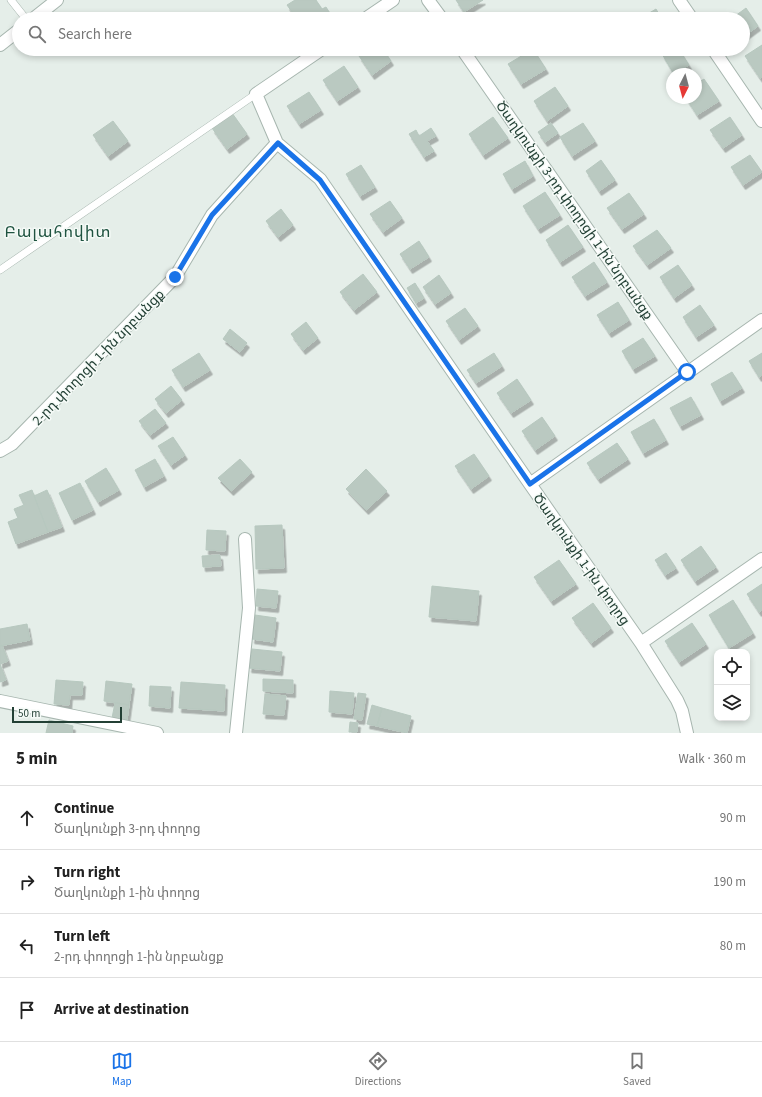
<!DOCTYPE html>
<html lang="en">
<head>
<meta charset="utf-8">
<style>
  :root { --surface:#fff; --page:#f2f2f2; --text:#222; --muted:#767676; --line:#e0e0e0; --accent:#1a73e8 }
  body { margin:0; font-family:"Source Sans 3","Noto Sans Armenian",sans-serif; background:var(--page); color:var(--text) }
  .controls { position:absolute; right:12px; bottom:12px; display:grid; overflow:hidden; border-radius:8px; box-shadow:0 2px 6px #0003 }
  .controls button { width:36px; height:36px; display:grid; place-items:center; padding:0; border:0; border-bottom:1px solid var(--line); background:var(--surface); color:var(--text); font:20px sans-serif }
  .compass { position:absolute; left:666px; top:68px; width:36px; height:36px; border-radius:50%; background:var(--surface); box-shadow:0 2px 6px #0003; rotate:186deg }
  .scale { position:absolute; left:12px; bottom:10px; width:110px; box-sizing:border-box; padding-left:4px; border:2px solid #234035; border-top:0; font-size:11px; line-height:14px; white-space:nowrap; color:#234035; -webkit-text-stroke:3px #f5faf7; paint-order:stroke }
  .stop { position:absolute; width:12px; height:12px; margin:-9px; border:3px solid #1a73e8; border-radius:50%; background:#fff }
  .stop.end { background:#1a73e8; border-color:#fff; box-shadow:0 1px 4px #0008 }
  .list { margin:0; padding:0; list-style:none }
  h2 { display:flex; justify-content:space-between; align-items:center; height:52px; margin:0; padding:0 16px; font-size:17px }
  h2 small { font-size:13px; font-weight:400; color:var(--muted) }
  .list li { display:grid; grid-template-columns:26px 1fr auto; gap:12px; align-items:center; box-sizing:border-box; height:64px; padding:0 16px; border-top:1px solid var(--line) }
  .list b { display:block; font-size:15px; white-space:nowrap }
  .list p { margin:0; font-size:13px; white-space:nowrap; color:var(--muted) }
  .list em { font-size:13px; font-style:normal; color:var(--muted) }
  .icon { flex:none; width:22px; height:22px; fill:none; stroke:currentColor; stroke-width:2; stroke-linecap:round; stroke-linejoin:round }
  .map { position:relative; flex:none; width:762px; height:733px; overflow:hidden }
  .search { position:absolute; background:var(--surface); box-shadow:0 2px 6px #0003; left:12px; right:12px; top:12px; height:44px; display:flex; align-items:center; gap:10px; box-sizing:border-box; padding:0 14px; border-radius:22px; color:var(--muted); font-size:15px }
  .sheet { height:308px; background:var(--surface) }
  nav { display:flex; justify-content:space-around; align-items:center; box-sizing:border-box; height:56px; border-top:1px solid var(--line); background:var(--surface); font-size:11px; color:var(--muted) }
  nav a { display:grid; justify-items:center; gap:2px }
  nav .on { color:var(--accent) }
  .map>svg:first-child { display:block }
  .building { fill:#bac9c1; stroke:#b7c8bf; filter:url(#shadow) }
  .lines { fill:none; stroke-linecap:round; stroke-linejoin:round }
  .lane-casing { stroke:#a7b6af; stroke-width:8 }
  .street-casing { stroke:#a7b6af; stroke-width:14 }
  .lane { stroke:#fff; stroke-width:7 }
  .street { stroke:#fff; stroke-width:12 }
  .route { stroke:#1a73e8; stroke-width:5 }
  .labels { text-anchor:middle; stroke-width:3; stroke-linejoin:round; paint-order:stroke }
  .street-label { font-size:14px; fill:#234035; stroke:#f5faf7 }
  .quarter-label { font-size:16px; letter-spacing:1px; fill:#1f5340; stroke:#f5faf7 }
</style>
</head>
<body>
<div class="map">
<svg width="762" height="733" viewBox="0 0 762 733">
  <defs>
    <filter id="shadow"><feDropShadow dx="2.5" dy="4.5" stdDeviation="0" flood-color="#0004"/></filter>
  </defs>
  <rect width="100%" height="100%" fill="#e5eee9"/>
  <path class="building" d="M 295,0 L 316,0 L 322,9 L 326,7 L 333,18 L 331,19 L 306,19 L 303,15 L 297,19 L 287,5 Z
    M 456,0 L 483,0 L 464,12 Z
    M 746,8 L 758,26 L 743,37 L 743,19 L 731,19 Z
    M 656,9 L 662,19 L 639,19 Z
    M 762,45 L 762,77 L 760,78 L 745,56 Z
    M 369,49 L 383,49 L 391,61 L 372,75 L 359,56 Z
    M 533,49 L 546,69 L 521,84 L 508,64 Z
    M 670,49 L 679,49 L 689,65 L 674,74 L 662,54 Z
    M 344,66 L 358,87 L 337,101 L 323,80 Z
    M 704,79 L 719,101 L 697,115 L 686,98 L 696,98 L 696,84 Z
    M 555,87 L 568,106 L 547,121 L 534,101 Z
    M 309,92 L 321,110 L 299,124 L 287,106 Z
    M 232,113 L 247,134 L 227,149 L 212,128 Z
    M 493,117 L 508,138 L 483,155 L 469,134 Z
    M 730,117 L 742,135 L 723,148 L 710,130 Z
    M 113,121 L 128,141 L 108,156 L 93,135 Z
    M 551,123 L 558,133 L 545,142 L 538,132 Z
    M 583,123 L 595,141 L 572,156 L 560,137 Z
    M 431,128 L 436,136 L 427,141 L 434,151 L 424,157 L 409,134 L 416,130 L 419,136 Z
    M 750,155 L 762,172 L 743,185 L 731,167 Z
    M 601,160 L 615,180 L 599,191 L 586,171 Z
    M 525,161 L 533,176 L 512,189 L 503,174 Z
    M 361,165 L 375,187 L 360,196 L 346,174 Z
    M 545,192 L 560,215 L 538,229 L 523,206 Z
    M 629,193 L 644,214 L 622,229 L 607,208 Z
    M 390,201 L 402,218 L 383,232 L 370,214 Z
    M 281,209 L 293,225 L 278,237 L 266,221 Z
    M 568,225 L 583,247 L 560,262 L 546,240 Z
    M 657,230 L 671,248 L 647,265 L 633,246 Z
    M 419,241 L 429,257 L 410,269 L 400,254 Z
    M 594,262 L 607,282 L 585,296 L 572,277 Z
    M 678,265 L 692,285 L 674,298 L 660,277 Z
    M 363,274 L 377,292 L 354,310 L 340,292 Z
    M 439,275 L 451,293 L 435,304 L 423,287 Z
    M 415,283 L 424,298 L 416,303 L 407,288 Z
    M 618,302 L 629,320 L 609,333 L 597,315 Z
    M 700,305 L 714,325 L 696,337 L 683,317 Z
    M 465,308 L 478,326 L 459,340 L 446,321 Z
    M 306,322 L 318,338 L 303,350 L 291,334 Z
    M 230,329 L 247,343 L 240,352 L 223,339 Z
    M 643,338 L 655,356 L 633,369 L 622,351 Z
    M 199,353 L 210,370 L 183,387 L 172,370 Z
    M 494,353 L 502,366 L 476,383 L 467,370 Z
    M 762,353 L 762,375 L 759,377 L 749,361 Z
    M 732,372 L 742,388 L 720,401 L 711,384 Z
    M 517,379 L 531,400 L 511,413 L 497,393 Z
    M 171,386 L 182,400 L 166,413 L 155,399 Z
    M 691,397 L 701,415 L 680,426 L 670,408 Z
    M 155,409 L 166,423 L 150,435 L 139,421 Z
    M 542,417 L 555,436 L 535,450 L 522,431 Z
    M 654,419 L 666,440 L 643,453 L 631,432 Z
    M 173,437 L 185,455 L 171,465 L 158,446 Z
    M 617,443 L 628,459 L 598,479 L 587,463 Z
    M 474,454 L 489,476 L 471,489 L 455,466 Z
    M 155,459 L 164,476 L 144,487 L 135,470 Z
    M 240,459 L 252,472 L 231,491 L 218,478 Z
    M 106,468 L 119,490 L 98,502 L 85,481 Z
    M 366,469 L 387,491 L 366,510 L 346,489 Z
    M 80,483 L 93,510 L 72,520 L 59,493 Z
    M 32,490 L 48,532 L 16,544 L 8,522 L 18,518 L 14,509 L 24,505 L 19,495 Z
    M 47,490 L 62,527 L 48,532 L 34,496 Z
    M 282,525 L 284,568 L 256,569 L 255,526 Z
    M 207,530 L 226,531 L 225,551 L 206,550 Z
    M 701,546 L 716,567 L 695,581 L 681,560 Z
    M 666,553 L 676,568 L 665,575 L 655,560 Z
    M 220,555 L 221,566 L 203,567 L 202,556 Z
    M 559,560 L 576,584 L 551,601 L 534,577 Z
    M 762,584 L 762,610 L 759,612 L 747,594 Z
    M 432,586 L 479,591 L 476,621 L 429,617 Z
    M 257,589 L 278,591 L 276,608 L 256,606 Z
    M 733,600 L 753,633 L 729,648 L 709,615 Z
    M 593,603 L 611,628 L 591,643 L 572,618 Z
    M 255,615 L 276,618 L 273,642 L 252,639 Z
    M 692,623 L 706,644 L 679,662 L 665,641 Z
    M 27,624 L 30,640 L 0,646 L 0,629 Z
    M 2,645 L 8,661 L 0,664 L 6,680 L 0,682 L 0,646 Z
    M 252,649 L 282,652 L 280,671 L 249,668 Z
    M 263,679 L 293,680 L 293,693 L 263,691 Z
    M 56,680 L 83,682 L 82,695 L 70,695 L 69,705 L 54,704 Z
    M 106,681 L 132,684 L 129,705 L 104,701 Z
    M 181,682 L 225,685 L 224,711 L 179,708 Z
    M 150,686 L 171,687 L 170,708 L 149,706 Z
    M 330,691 L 354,693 L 352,714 L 329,712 Z
    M 358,693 L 366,694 L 362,720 L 354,719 Z
    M 265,694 L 286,696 L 284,715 L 263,714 Z
    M 115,703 L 129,705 L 127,720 L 112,718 Z
    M 372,705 L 382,708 L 377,726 L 367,724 Z
    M 382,708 L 411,716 L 407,733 L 377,726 Z
    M 49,720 L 73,726 L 72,733 L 46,733 Z
    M 350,722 L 358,723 L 357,732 L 349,732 Z"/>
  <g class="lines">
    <g class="lane-casing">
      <path id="lane" d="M 11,0 L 26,19
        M 0,270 L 256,94"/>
    </g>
    <g class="street-casing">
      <path id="street" d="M 428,0 L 442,19
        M 679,0 L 692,19
        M 33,19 L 57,0
        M 365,19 L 393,0
        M 0,45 L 19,30
        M 322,49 L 256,94 L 277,143 L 320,179 L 530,484 L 641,643 L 677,700 L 682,711 L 687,733
        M 462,49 L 687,372
        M 713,49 L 762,121
        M 0,451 L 12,444 L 175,277 L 212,215 L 277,143
        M 530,484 L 762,320
        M 641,643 L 762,559
        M 0,701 L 157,733
        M 236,733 L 249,608 L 245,539"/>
    </g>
    <use href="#lane" class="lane"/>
    <use href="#street" class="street"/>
  </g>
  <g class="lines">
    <path class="route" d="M 175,277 L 212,215 L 278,143 L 320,180 L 530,484 L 687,372"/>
  </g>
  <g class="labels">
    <g class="street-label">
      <text transform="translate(575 210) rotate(55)" y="5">Ծաղկունքի 3-րդ փողոցի 1-ին նրբանցք</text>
      <text transform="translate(98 357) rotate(-46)" y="5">2-րդ փողոցի 1-ին նրբանցք</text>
      <text transform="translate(582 559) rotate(55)" y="5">Ծաղկունքի 1-ին փողոց</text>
    </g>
    <g class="quarter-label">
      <text x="58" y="237">Բալահովիտ</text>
    </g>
  </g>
</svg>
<div class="controls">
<button><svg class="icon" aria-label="locate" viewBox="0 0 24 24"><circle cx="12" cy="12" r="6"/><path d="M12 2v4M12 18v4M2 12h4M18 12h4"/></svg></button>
<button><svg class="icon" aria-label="layers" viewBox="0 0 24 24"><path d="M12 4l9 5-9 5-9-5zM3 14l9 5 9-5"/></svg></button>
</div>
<svg class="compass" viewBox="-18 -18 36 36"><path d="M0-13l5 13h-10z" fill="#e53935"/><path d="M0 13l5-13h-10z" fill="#767676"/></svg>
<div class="scale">50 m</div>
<div class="stop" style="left:687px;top:372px"></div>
<div class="stop end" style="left:175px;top:277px"></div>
<div class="search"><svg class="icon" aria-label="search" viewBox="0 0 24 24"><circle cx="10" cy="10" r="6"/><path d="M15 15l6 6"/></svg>Search here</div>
</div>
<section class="sheet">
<h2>5 min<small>Walk · 360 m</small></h2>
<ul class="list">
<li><svg class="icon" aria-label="ahead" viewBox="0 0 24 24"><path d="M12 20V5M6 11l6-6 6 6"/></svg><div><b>Continue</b><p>Ծաղկունքի 3-րդ փողոց</p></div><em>90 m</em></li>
<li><svg class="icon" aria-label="right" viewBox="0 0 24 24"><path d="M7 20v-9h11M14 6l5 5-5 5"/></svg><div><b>Turn right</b><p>Ծաղկունքի 1-ին փողոց</p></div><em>190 m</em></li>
<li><svg class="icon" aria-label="left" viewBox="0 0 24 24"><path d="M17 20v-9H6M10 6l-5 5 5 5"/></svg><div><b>Turn left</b><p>2-րդ փողոցի 1-ին նրբանցք</p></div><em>80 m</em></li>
<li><svg class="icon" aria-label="arrive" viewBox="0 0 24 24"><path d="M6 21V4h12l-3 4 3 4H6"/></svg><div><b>Arrive at destination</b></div></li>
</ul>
</section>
<nav>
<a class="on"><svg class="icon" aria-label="map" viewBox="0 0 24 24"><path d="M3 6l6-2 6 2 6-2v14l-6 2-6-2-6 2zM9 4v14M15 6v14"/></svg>Map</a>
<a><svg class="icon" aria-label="directions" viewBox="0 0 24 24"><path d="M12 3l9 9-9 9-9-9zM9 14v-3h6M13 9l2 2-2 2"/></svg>Directions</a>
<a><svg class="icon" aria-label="saved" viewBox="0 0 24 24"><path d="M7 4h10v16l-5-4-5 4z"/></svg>Saved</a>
</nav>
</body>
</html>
